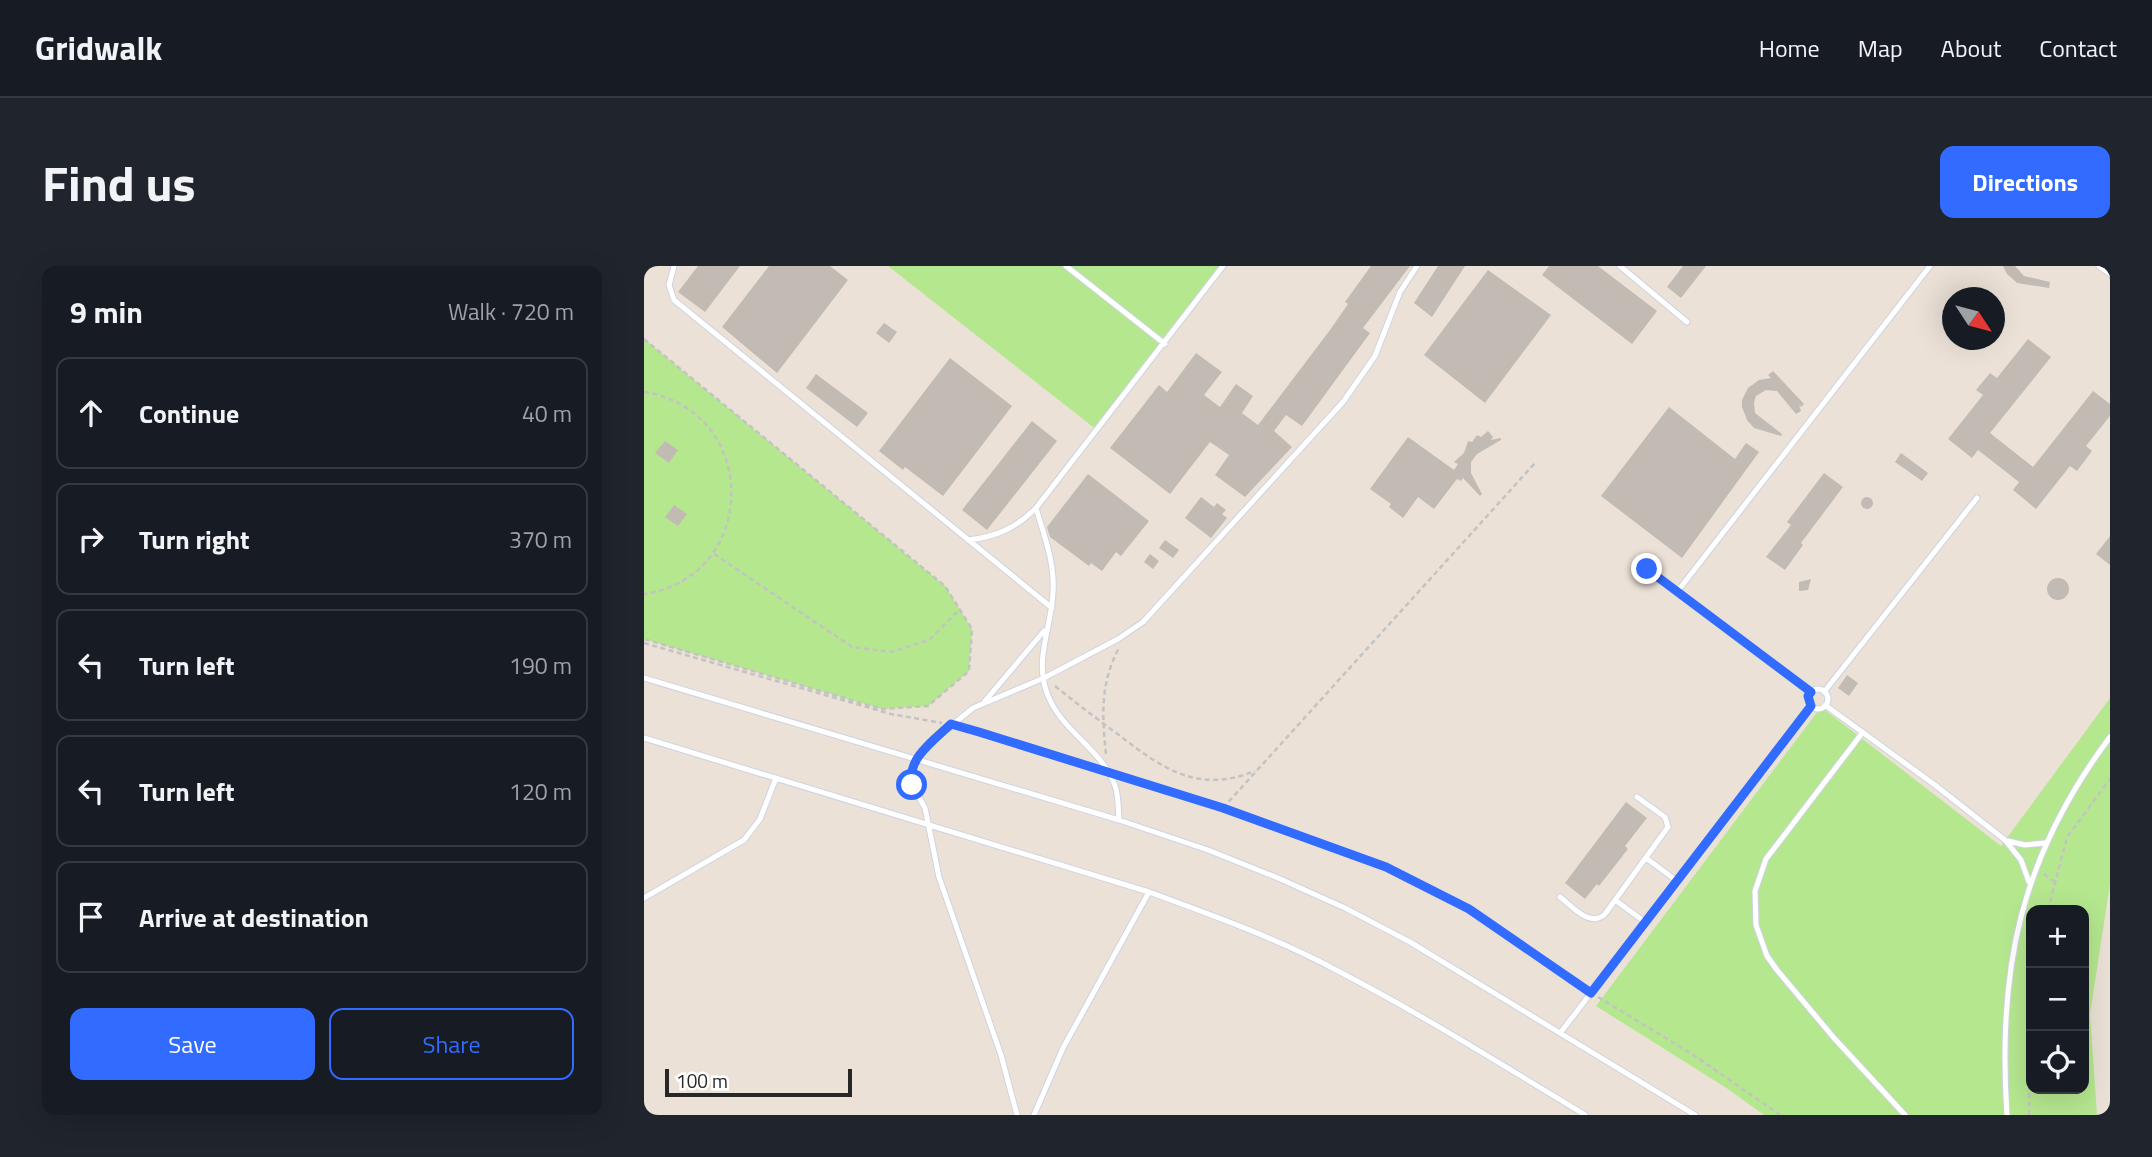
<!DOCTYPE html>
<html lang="en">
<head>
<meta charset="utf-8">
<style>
  :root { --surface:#171b24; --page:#20242c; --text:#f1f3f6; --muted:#9ea1a6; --line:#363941; --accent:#316bff }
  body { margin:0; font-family:"Titillium Web",sans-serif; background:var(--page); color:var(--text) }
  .controls { position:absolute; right:21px; bottom:21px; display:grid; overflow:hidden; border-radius:14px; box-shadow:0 7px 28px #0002 }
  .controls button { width:63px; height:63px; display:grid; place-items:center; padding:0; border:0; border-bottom:2px solid var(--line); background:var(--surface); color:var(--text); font:35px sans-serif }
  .compass { position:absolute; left:1298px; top:21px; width:63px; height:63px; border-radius:50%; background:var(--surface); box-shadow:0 7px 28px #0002; rotate:126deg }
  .scale { position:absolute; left:21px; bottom:18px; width:187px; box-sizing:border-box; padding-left:7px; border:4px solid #272727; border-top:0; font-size:19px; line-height:24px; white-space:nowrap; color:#272727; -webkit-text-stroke:5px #fff; paint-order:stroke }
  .stop { position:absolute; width:21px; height:21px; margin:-16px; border:5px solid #316bff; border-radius:50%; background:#fff }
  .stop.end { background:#316bff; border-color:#fff; box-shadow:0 2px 7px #0008 }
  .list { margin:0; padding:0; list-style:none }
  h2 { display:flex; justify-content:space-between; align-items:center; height:91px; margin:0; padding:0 28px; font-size:30px }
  h2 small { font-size:23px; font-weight:400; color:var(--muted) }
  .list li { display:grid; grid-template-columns:46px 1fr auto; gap:21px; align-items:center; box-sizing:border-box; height:112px; margin:0 14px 14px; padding:0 14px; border:2px solid var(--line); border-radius:14px }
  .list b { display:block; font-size:26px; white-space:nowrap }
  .list em { font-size:23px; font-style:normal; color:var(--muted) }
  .actions { display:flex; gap:14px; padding:21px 28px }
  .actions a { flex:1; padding:16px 0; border:2px solid var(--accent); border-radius:14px; text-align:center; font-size:24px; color:var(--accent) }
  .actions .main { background:var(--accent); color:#fff }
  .icon { flex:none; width:38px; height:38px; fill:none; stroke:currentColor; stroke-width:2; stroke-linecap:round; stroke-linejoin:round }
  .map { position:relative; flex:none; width:1466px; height:849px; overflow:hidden; border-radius:14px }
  header { display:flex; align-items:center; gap:42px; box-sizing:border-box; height:98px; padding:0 35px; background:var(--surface); border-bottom:2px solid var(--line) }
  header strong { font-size:33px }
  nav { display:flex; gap:38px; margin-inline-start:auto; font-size:24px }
  .intro { display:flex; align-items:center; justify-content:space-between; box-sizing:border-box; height:168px; padding:0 42px }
  h1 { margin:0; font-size:49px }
  .button { padding:18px 32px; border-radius:14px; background:var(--accent); color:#fff; font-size:24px; font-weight:700 }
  main { display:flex; gap:42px; padding:0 42px }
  aside { flex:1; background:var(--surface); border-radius:14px; box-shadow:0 7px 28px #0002 }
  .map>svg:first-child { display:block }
  .green { fill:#b5e78f; fill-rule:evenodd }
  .building { fill:#c2bbb4 }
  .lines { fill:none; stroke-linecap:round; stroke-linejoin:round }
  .lane-casing { stroke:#cdd3e2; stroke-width:7 }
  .path { stroke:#c3c3c3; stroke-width:2.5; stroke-dasharray:5 3.5; stroke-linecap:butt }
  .lane { stroke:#fff; stroke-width:5 }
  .route { stroke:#316bff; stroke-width:9 }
</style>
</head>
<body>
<header>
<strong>Gridwalk</strong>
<nav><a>Home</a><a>Map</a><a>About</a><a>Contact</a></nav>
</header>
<div class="intro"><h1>Find us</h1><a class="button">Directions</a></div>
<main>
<aside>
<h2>9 min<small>Walk · 720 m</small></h2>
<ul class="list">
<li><svg class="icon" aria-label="ahead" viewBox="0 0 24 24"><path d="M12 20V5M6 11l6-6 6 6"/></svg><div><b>Continue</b></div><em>40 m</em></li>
<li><svg class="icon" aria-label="right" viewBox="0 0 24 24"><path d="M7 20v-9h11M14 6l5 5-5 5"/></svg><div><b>Turn right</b></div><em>370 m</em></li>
<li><svg class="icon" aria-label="left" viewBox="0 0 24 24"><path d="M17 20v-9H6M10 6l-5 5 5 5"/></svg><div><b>Turn left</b></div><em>190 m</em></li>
<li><svg class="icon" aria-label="left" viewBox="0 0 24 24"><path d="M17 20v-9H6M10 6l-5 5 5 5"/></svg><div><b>Turn left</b></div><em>120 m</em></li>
<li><svg class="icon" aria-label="arrive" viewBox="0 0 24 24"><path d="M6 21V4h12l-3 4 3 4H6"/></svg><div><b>Arrive at destination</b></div></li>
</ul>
<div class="actions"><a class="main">Save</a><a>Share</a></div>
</aside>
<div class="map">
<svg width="1466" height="849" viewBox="0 0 1466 849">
  <rect width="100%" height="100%" fill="#ebe1d7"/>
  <path class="green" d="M 244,0 L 577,0 L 453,164 Z
    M 0,73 L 301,320 L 328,363 L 325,405 L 284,440 L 238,443 L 0,373 Z
    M 1466,432 L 1466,618 L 1446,748 L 1453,849 L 1120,849 L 1084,823 L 952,740 L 1177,441 L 1357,580 ZM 1387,644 L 1440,644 L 1440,823 L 1387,823 Z"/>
  <path class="building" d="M 54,0 L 96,0 L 61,46 L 34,26 Z
    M 125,0 L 186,0 L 204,14 L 133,107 L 78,61 Z
    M 727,0 L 766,0 L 719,62 L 726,67 L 658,160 L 642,149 L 630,165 L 648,181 L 601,231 L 571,209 L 585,189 L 566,176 L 526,228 L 466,182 L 515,119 L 523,126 L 552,87 L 578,106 L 560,129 L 576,141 L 592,118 L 609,130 L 598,147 L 614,159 L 686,64 L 704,38 L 701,36 Z
    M 794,0 L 821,0 L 788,51 L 770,37 Z
    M 905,0 L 954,0 L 1013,45 L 988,78 L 898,9 Z
    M 1039,0 L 1062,0 L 1037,32 L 1023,21 Z
    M 1359,0 L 1371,0 L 1380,10 L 1406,16 L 1405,22 L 1373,17 L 1363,8 Z
    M 844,4 L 907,49 L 841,137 L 780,89 Z
    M 240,57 L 253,66 L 245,77 L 232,67 Z
    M 1384,73 L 1407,91 L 1346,167 L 1389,201 L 1449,125 L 1466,138 L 1466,150 L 1442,180 L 1448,185 L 1433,205 L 1426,200 L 1392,243 L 1369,224 L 1375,216 L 1334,184 L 1328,192 L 1304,173 L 1339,129 L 1332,124 L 1346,107 L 1353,112 Z
    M 306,92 L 368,140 L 299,230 L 261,201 L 259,204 L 235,185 Z
    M 1129,105 L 1160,138 L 1157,141 L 1155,139 L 1157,145 L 1152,148 L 1133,125 L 1122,124 L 1112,130 L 1110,136 L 1111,147 L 1138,168 L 1137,170 L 1110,162 L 1103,154 L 1098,141 L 1098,134 L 1104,122 L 1115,114 L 1127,112 L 1124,109 Z
    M 172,108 L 224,147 L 213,161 L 162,122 Z
    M 1025,141 L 1091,193 L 1102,177 L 1115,186 L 1038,292 L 957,230 Z
    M 388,155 L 413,175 L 343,264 L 318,244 Z
    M 844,165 L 849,171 L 847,174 L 857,172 L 857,174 L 833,188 L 827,196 L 827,207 L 838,228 L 836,230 L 819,212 L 817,215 L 813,213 L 790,243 L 774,231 L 759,252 L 745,241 L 747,238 L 726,223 L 764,171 L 810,204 L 814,198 L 810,196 L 820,187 L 824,175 L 828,176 L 833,169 L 837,171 Z
    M 21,175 L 34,184 L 25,197 L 11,187 Z
    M 1257,187 L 1284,207 L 1278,215 L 1251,196 Z
    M 1180,207 L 1199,221 L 1157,277 L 1159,279 L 1141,304 L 1122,291 L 1147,259 L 1143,256 Z
    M 444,208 L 505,255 L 477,290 L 472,286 L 458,305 L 447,297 L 445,300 L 406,271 L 403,261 Z
    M1217 237a6 6 0 1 1 12 0a6 6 0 1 1-12 0Z
    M 557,231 L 570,241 L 573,237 L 582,244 L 578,248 L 583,252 L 567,272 L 541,252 Z
    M 30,239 L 43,248 L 34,260 L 21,251 Z
    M 1466,270 L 1466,299 L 1452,288 Z
    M 521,274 L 535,284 L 529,292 L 515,282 Z
    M 506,288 L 515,295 L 509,303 L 500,296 Z
    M1403 323a11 11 0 1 1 22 0a11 11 0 1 1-22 0Z
    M 1167,313 L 1164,324 L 1155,325 L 1155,316 Z
    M 1203,409 L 1214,417 L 1205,430 L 1194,422 Z
    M 982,536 L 1003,552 L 981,580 L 984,583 L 955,620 L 953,618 L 941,633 L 921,617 Z"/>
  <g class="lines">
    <g class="lane-casing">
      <path id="lane" d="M 30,0 L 25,19 L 30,34 L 408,342
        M 422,0 L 521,78
        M 976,0 L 1043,56
        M 1455,0 L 1466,8
        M 392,242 C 400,269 411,297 409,326 C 408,360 390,393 403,427 C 416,464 456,482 470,517 C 475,528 474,542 475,554
        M 324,274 C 352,271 372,262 392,242 L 579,0
        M 1003,303 L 1167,426
        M 1033,326 L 1286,0
        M 0,412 L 475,554 L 564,584 L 634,612 L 701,642 L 766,676 L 1051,849
        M1164 433a10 10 0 1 1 20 0a10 10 0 1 1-20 0Z
        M 1180,426 L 1333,232
        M 341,435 L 400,365
        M 1181,439 L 1291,519 L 1361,574 L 1377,594 L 1385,616
        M 1219,466 L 1122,593 L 1111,625 L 1112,659 L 1123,690 L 1133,704 L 1190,772 L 1261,849
        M 0,472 L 505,626 C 568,649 632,672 692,704 C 777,748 859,799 941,849
        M 1364,575 L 1381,579 L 1401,577
        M 1002,592 L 1033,615
        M 916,631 C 929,641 946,662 961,648 L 1024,561 L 1021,551 L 993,531
        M 0,632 L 100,574 L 116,553 L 132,512
        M 971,634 L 1001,656
        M 917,766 L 1167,440
        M 373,849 L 357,789 L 295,611 L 281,542 L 268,519 L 267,504 L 272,494 L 297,468 L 329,442 L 400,412 L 474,373 L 499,356 L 699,136 L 731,90 L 756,26 L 773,0
        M 390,849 L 419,782 L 505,626
        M 1363,849 C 1353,702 1377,590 1466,471"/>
    </g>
    <path class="path" d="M 0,73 L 301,320 L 328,363 L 325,405 L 284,440 L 238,443 L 0,373
      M 0,126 C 117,144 116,311 0,328
      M 70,288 L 208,381 L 247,386 L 285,374 L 316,343
      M 0,377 L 247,448 L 298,457
      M 411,420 C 432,437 453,453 475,469 C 519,503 554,528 611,505
      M 318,461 L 449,501
      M 462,488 C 458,450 456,417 475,382
      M 475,509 L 579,542 L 766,612 L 825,643 L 940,722
      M 579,542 L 891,197
      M 1400,608 L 1411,616
      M 1404,644 L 1423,571 L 1466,513
      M 954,731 L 1051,790 L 1136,849
      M 1385,849 L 1387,708"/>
    <use href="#lane" class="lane"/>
  </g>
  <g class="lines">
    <path class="route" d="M 268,519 C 262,493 290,474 307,458 L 335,466 L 579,542 L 742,601 L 825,643 L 947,727 L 1167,440 L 1164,430 L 1167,426 L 1003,303"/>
  </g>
</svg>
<div class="controls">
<button>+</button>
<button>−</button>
<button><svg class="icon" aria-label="locate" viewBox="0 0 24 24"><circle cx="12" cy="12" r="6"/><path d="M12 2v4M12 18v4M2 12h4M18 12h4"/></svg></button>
</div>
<svg class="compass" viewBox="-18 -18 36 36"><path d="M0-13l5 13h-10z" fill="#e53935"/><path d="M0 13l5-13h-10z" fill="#9ea1a6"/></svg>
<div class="scale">100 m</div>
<div class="stop" style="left:268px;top:519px"></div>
<div class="stop end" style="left:1003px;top:303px"></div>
</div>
</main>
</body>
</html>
